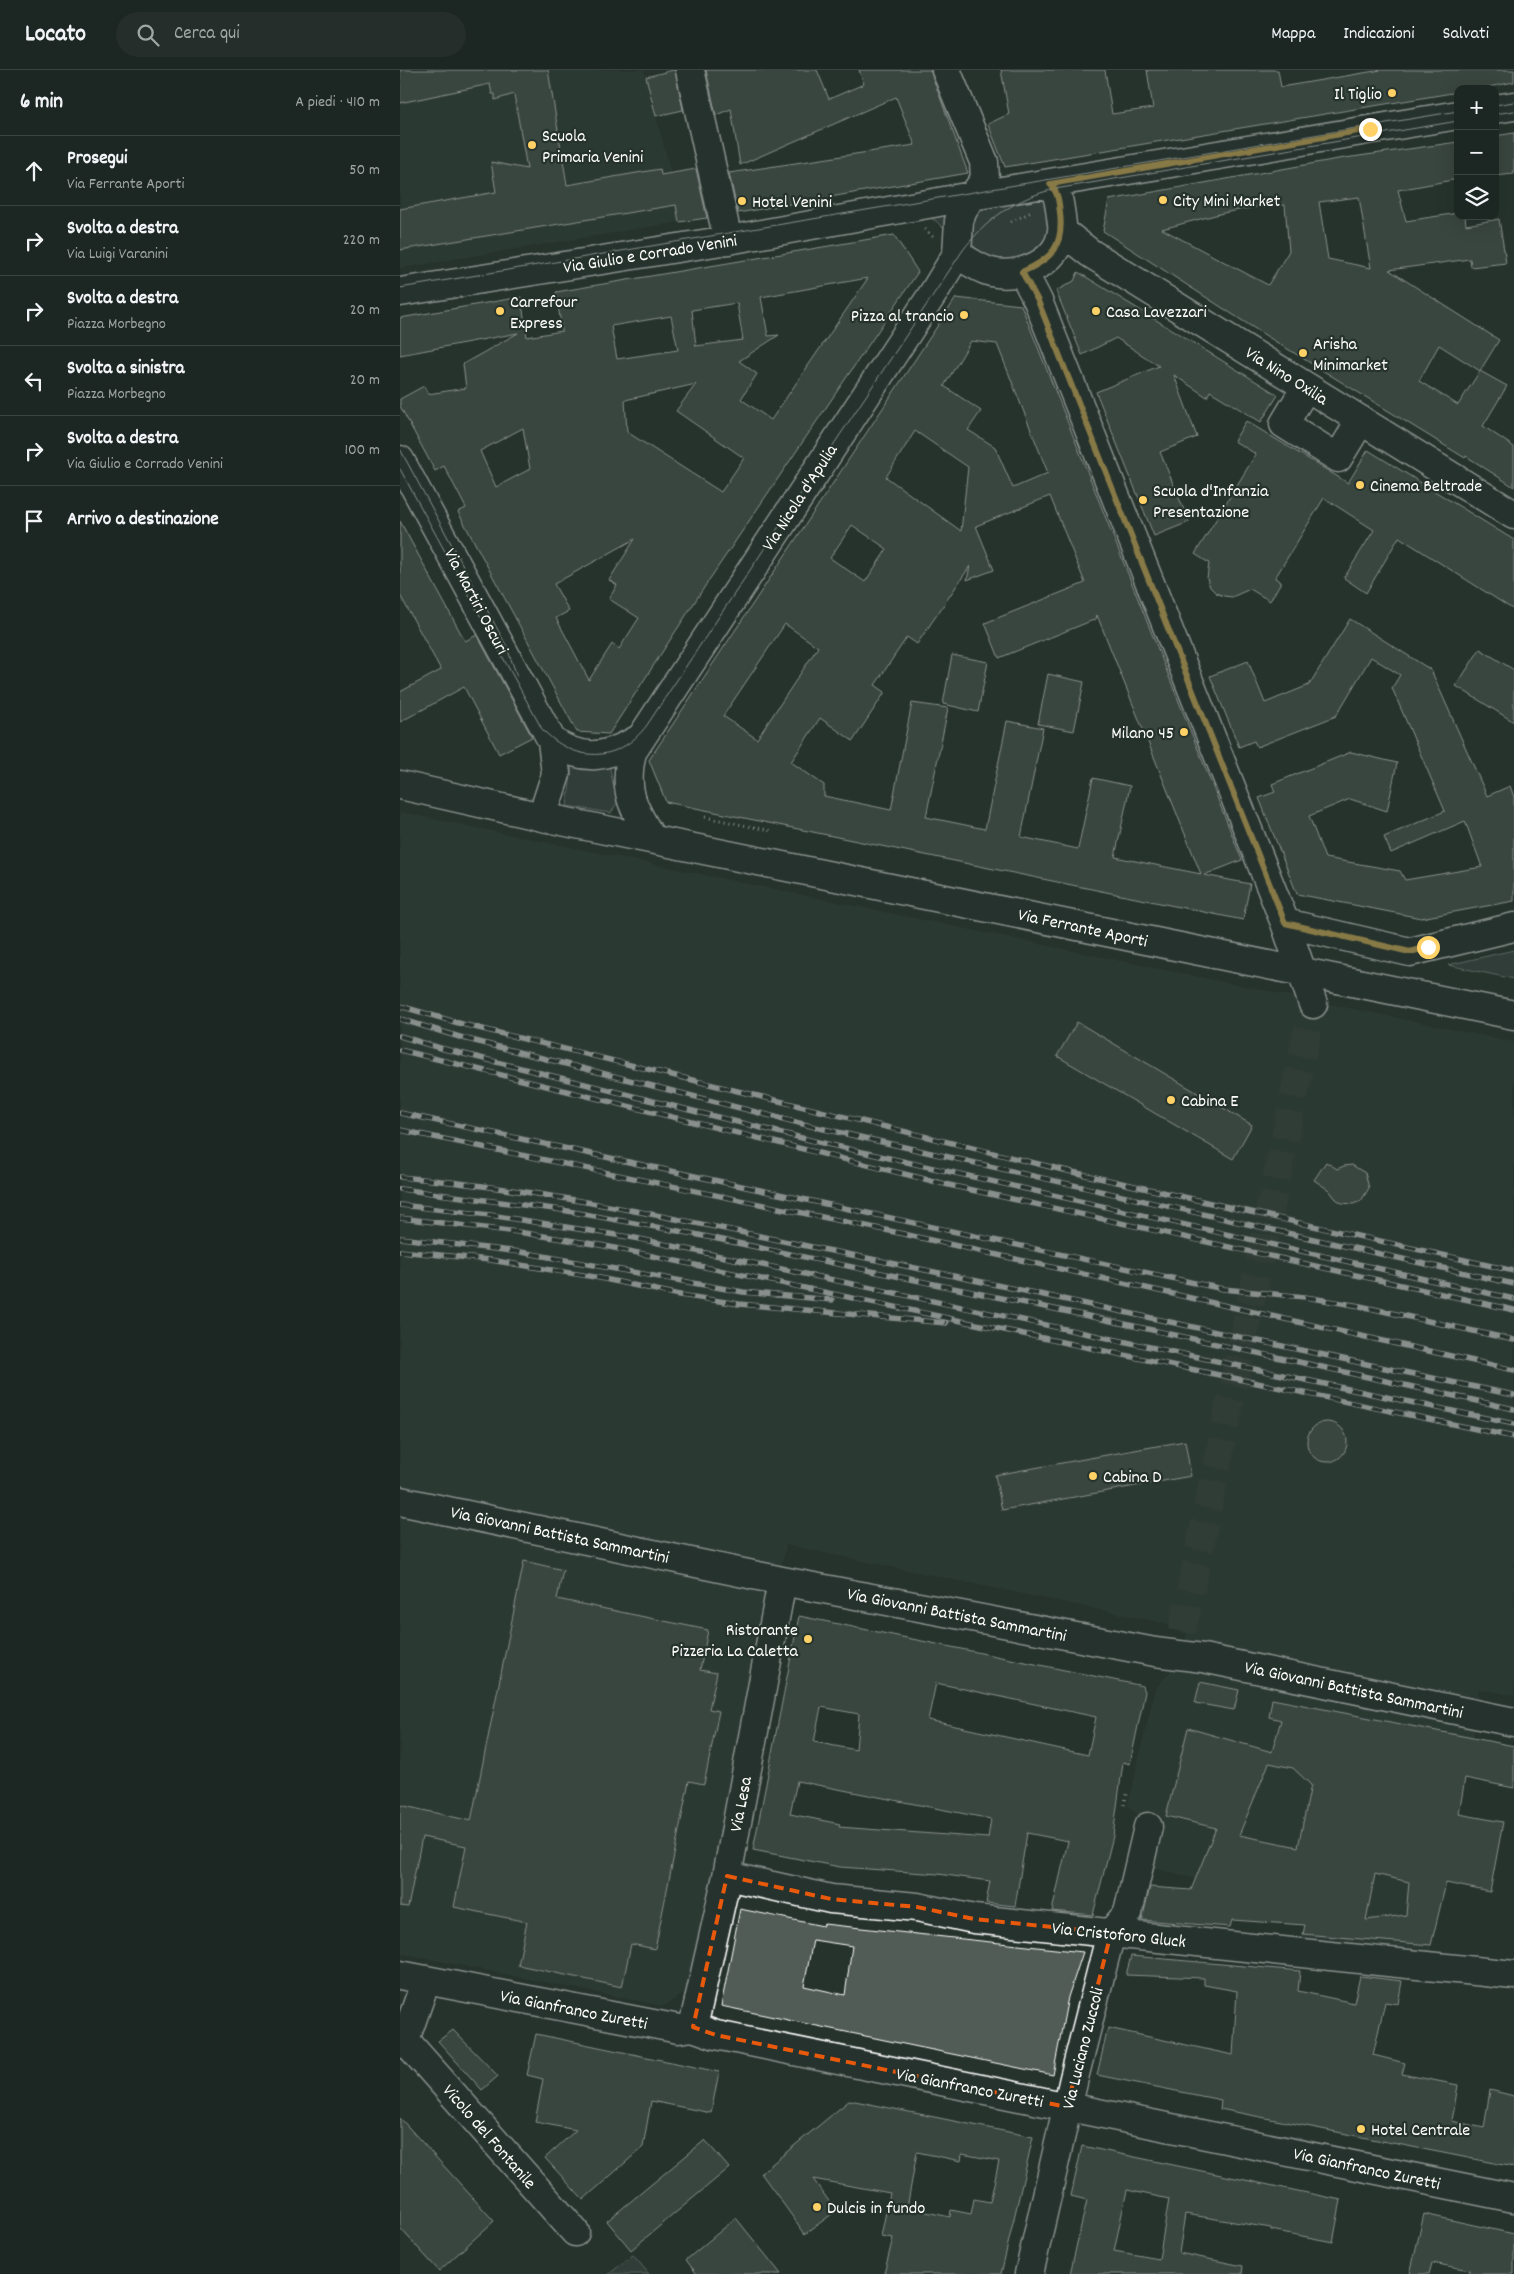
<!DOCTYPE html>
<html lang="it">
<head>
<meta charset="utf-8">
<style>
  :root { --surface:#1c2622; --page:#252e2a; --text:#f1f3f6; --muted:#a0a5a5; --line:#3a4340 }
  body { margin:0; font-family:Dekko,sans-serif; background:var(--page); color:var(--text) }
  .controls { position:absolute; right:15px; top:15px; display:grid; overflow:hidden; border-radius:10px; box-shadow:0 5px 20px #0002 }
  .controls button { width:45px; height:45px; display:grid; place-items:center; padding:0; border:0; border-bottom:1px solid var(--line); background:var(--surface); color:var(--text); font:25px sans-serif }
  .stop { position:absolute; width:15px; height:15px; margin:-11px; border:4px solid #ffd166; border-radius:50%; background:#fff }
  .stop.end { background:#ffd166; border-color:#fff; box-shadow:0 1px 5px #0008 }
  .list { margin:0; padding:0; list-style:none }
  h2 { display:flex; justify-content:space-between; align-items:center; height:65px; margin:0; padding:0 20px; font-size:21px }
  h2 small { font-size:16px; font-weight:400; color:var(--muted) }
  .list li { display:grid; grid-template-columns:32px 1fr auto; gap:15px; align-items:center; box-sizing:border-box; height:70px; padding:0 20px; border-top:1px solid var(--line) }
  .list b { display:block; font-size:19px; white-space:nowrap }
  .list p { margin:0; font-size:16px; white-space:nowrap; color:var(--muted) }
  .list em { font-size:16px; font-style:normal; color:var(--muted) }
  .icon { flex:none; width:28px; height:28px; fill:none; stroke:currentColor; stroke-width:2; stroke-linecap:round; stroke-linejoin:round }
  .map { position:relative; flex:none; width:1114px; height:2204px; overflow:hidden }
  header { display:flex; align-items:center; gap:30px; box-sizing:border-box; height:70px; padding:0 25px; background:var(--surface); border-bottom:1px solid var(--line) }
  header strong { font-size:24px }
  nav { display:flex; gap:28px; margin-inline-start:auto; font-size:18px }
  .search { width:350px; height:45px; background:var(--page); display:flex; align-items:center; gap:12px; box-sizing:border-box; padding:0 18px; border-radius:28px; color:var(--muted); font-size:19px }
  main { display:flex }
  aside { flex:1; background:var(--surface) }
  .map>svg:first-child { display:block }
  .built { fill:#333f3a }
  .green { fill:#3e4944; stroke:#9ea4a2 }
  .building { fill:#515c57; stroke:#fff; fill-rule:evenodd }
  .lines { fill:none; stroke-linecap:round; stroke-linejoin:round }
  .minor-tunnel { stroke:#3c4742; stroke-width:28; stroke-dasharray:28 14; stroke-linecap:butt }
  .minor-casing { stroke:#fff; stroke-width:31 }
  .path { stroke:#fff; stroke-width:3; stroke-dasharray:1 4; stroke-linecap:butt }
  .minor { stroke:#26332d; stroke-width:28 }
  .tram { stroke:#fff; stroke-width:1 }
  .rail-casing { stroke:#fff; stroke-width:5.5 }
  .rail { stroke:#26332d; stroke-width:4; stroke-dasharray:11; stroke-linecap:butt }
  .route { stroke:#ffd166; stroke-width:6 }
  .marked { fill:none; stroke:#e8590c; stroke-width:4; stroke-dasharray:10 6; stroke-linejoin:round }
  .poi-dot { fill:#ffd166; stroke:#26332d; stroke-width:2 }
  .labels { text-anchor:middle; stroke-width:4.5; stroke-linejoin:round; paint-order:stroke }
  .poi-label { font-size:18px; fill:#fff; stroke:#26332d; text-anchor:start }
  .street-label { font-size:18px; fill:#fff; stroke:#26332d }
</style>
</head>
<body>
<header>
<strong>Locato</strong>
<div class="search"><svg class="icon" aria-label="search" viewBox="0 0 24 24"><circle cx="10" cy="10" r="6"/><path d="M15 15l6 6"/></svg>Cerca qui</div>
<nav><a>Mappa</a><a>Indicazioni</a><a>Salvati</a></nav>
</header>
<main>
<aside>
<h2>6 min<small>A piedi · 410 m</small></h2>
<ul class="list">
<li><svg class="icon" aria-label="ahead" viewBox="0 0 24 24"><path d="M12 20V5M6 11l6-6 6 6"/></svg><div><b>Prosegui</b><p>Via Ferrante Aporti</p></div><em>50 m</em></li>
<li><svg class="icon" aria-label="right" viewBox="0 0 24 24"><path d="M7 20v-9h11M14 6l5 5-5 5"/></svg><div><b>Svolta a destra</b><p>Via Luigi Varanini</p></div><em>220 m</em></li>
<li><svg class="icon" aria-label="right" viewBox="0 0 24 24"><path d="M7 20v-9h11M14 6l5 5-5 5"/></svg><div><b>Svolta a destra</b><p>Piazza Morbegno</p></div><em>20 m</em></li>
<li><svg class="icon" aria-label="left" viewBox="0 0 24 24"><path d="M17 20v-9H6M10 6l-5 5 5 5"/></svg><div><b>Svolta a sinistra</b><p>Piazza Morbegno</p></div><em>20 m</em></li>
<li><svg class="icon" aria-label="right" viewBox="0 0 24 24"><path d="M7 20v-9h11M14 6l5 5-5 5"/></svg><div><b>Svolta a destra</b><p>Via Giulio e Corrado Venini</p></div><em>100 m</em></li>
<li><svg class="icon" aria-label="arrive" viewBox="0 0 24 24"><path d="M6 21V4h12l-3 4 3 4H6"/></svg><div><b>Arrivo a destinazione</b></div></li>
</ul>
</aside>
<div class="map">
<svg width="1114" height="2204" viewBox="0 0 1114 2204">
  <rect width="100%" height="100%" fill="#26332d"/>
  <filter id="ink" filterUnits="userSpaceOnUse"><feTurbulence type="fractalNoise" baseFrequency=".02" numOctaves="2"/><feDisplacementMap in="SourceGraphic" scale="10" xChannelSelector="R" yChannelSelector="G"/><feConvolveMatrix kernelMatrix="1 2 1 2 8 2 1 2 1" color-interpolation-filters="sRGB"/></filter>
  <g filter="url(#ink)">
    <path class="built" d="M 0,0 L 244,0 L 271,103 L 279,152 L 0,198 Z
      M 0,742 L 1114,972 L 1114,1625 L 1079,1619 L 1073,1668 L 1046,1813 L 1028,1891 L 897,1879 L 903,1864 L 917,1796 L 813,1817 L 795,1809 L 743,1795 L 753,1757 L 728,1736 L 755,1619 L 780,1590 L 788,1558 L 386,1475 L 287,1922 L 263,1936 L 0,1883 Z"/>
    <path class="green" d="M 634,126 L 644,131 C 647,142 650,159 645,169 C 631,192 594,196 576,178 C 571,174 567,168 563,163 L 575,132 Z
      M 551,134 L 548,160 L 544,159 L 536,151 L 519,142 Z
      M 217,687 L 210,699 L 217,733 L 211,743 L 167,736 L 173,690 Z
      M 1114,880 L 1114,909 L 1048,895 Z
      M 233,2185 L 249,2204 L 209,2204 Z"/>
    <path class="building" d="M 0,0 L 148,0 L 167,115 L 260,99 L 261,105 L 296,99 L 307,148 L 279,152 L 276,135 L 0,180 L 0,139 L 96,122 L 91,92 L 127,99 L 114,24 L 95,30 L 95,24 L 92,24 L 90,14 L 0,33 Z
      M 273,0 L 275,0 L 283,40 L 256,46 L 246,7 Z
      M 306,0 L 417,0 L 429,29 L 464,14 L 459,0 L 530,0 L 568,103 L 338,143 L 329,103 L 515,75 L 496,27 L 340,95 L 331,39 L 316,45 Z
      M 601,0 L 705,0 L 712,44 L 753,38 L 747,0 L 878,0 L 881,17 L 981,0 L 1114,0 L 1114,12 L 1078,19 L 1058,19 L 1058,22 L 605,97 L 588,54 L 609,44 Z
      M 1114,63 L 1114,104 L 1095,106 L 1095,66 Z
      M 1058,72 L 1058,109 L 998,120 L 1006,151 L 1058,143 L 1058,146 L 1065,146 L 1066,155 L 1099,149 L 1106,193 L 1071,197 L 1070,189 L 989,200 L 1099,270 L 1080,301 L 1107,316 L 1083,356 L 1114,377 L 1114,417 L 1066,386 L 1065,388 L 860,262 L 703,161 L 709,130 L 938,89 ZM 959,127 L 969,187 L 971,198 L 928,189 L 919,132 ZM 885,135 L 889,181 L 868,215 L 762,159 L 823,143 L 861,136 ZM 1039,275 L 1080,301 L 1058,335 L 1019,311 Z
      M 494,165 L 518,202 L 307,513 L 209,664 L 177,662 L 58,442 L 66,438 L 44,396 L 35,401 L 0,336 L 0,329 L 24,316 L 28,324 L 66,318 L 63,294 L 118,263 L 0,285 L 0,248 L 121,227 L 127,267 L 162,261 L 156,222 ZM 468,208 L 371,350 L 341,329 L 357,304 L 339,291 L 379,265 L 368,266 L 361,227 ZM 337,233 L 343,270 L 296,276 L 292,240 ZM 271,246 L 278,280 L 217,289 L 211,256 ZM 296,314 L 276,341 L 344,388 L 321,422 L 227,362 L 225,330 ZM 123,358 L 130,399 L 96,417 L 80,381 ZM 235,469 L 209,510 L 217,515 L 209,529 L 239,548 L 219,579 L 212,574 L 189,610 L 156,548 L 169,541 L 154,514 Z
      M 678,202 L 878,325 L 861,352 L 810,321 L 807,327 L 774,305 L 797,367 L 760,382 L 789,452 L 754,466 L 696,322 L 759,296 L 716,268 L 682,285 L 656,221 L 674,211 Z
      M 556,228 L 621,235 L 842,790 L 804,805 L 850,814 L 843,850 L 266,732 L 249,690 ZM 571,271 L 597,274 L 648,403 L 613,418 L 595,377 L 568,360 L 581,341 L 544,316 ZM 515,361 L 568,397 L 561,461 L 486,407 ZM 650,426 L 685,513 L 585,553 L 599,588 L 696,549 L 697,545 L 801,804 L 715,787 L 730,716 L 693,708 L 678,779 L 621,767 L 643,658 L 607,651 L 585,759 L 526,747 L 548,638 L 512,633 L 491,740 L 424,726 L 424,715 L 391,692 L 420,648 L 453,671 L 485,622 L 475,615 L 507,567 L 517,574 L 570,496 L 567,510 L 594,500 L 576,456 ZM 452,455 L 487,479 L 465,512 L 430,488 ZM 385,554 L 418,577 L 357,669 L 323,646 Z
      M 846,351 L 948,413 L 968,380 L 1114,470 L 1114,540 L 999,467 L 966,523 L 944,508 L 974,460 L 924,428 L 875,508 L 881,512 L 870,531 L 850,519 L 832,527 L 824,526 L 816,523 L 810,517 L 807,508 L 809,493 L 795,484 L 856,384 L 834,371 Z
      M 0,451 L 65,571 L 77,565 L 132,667 L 99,684 L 64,617 L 0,652 L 0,622 L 41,600 L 0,525 Z
      M 950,549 L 1031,600 L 1087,726 L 1110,716 L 1114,727 L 1114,831 L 1021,848 L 897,824 L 859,728 L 875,722 L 872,714 L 951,682 L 997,693 L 987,741 L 950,729 L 909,746 L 925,788 L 1000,801 L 1005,810 L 1082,797 L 1065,751 L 991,783 L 984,767 L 1045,741 L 992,618 L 1000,605 L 971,587 L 936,646 L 857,677 L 854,671 L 839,677 L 810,606 L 848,591 L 865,633 L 909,615 Z
      M 1080,579 L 1114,600 L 1114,652 L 1056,616 Z
      M 552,585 L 588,592 L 578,642 L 543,634 Z
      M 648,604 L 684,612 L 674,661 L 638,654 Z
      M 677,952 L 852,1055 L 833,1089 L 657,986 Z
      M 926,1092 L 937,1099 L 944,1096 L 952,1095 L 965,1103 L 969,1118 L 961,1131 L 953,1134 L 942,1133 L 936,1129 L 929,1120 L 914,1110 Z
      M907 1372a20 20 0 1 1 40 0a20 20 0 1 1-40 0Z
      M 785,1371 L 791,1406 L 602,1440 L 595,1405 Z
      M 124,1491 L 163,1500 L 157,1529 L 308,1560 L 300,1600 L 317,1603 L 309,1639 L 319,1641 L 304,1714 L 289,1711 L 255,1879 L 231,1874 L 222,1917 L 118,1895 L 127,1852 L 54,1837 L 66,1776 L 22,1767 L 8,1837 L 0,1836 L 0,1735 L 71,1751 Z
      M 399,1546 L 743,1616 L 745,1622 L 730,1694 L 723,1692 L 713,1766 L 693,1845 L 652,1841 L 668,1771 L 627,1763 L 615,1836 L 586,1833 L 590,1811 L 538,1804 L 440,1797 L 353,1780 ZM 536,1613 L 696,1647 L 688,1685 L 528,1650 ZM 421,1637 L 459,1644 L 456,1680 L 414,1672 ZM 397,1711 L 591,1749 L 588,1768 L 439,1757 L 440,1754 L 390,1744 Z
      M 800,1612 L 839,1620 L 834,1640 L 795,1633 Z
      M 872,1629 L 1114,1676 L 1114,1718 L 1065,1708 L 1059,1744 L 1103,1752 L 1090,1822 L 1046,1813 L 1031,1875 L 903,1864 L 905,1855 L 832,1850 L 830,1857 L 742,1850 L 750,1817 L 791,1820 L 816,1758 L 766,1746 L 788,1658 L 872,1682 L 881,1650 L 869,1647 ZM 869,1693 L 893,1698 L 911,1715 L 898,1777 L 839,1765 ZM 975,1804 L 1009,1812 L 1006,1845 L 966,1850 Z
      M 340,1839 L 423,1856 L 424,1854 L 683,1882 L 668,1927 L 653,2005 L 321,1936 ZM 413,1870 L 452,1876 L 445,1925 L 404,1916 Z
      M 731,1886 L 900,1901 L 898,1921 L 954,1933 L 960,1906 L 1002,1911 L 998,1934 L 985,1932 L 973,1985 L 1005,1993 L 1002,2004 L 1058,2015 L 1052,2051 L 1084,2058 L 1090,2020 L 1114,2026 L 1114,2097 L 820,2039 L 821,2030 L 697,2005 L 708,1958 L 833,1985 L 837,1921 L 804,1915 L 804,1908 L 726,1905 Z
      M 53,1960 L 98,2006 L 82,2020 L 38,1971 Z
      M 136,1964 L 319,2002 L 311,2043 L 251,2031 L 243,2077 L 183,2130 L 145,2088 L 176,2060 L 135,2052 L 143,2009 L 127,2005 Z
      M 450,2030 L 633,2067 L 601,2204 L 484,2204 L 493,2168 L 481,2166 L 490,2123 L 413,2109 L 436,2141 L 405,2164 L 361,2103 ZM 517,2082 L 561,2091 L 562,2084 L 599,2091 L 590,2132 L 574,2129 L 571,2144 L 551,2140 L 550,2147 L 507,2138 Z
      M 0,2048 L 94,2151 L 39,2201 L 0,2158 Z
      M 305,2070 L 329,2098 L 231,2180 L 207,2151 Z
      M 682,2076 L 941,2130 L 933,2172 L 871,2160 L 871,2158 L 785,2144 L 779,2183 L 843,2196 L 842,2204 L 670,2204 L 687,2130 L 671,2126 ZM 727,2120 L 769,2129 L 759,2189 L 714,2181 Z
      M 1024,2144 L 1114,2164 L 1114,2204 L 1069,2204 L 1070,2200 L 1032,2193 L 1029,2204 L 1010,2204 Z
      M 336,2148 L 381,2204 L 297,2204 L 286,2190 Z"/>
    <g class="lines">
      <path class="minor-tunnel" d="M 782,1562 L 913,934"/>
      <g class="minor-casing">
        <path id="minor" d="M 290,0 L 328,170
          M 546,0 L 584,92 L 585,109 L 563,140 L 559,151 L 557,184
          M 1095,39 L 1114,36
          M 662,161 L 690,183 L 1114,445
          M 557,184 C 568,191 579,199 591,202 C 619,209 659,193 662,161 C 663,156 661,150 661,146 C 659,134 659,123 650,114
          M 623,202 L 638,231 L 885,853 L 913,934
          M 0,222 L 328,170 L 572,126 L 1058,45
          M 906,317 L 884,354 L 938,388 L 961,350
          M 0,390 L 152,671 L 156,704 L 142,747
          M 152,671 C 184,693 208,687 239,669
          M 0,715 L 142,747 L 1114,945
          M 252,769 C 232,737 223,720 232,682 L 534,222 L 557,184
          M 885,853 L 1010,882 L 1114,857
          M 0,1431 L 382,1511 L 755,1582 L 803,1588 L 1114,1652
          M 327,1806 L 431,1829 L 517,1837 L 574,1849 L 1114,1905
          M 0,1905 L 279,1959 L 293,1957 L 316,1965 L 1114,2128
          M 293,1957 L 327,1806 L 382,1511
          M 5,1970 L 175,2162
          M 0,1974 L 5,1970 L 26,1910
          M 629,2204 L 674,2008 L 711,1863 L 728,1843 L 748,1757"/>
      </g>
      <path class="path" d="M 611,152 L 631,142
        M 525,159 L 534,168
        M 305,747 L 372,761
        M 724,1735 L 727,1724"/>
      <use href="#minor" class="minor"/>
      <path class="tram" d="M 1095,35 L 1114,32
        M 1095,44 L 1114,41
        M 0,218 L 1058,41
        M 0,379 L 106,575 L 117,606
        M 0,399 L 142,659 C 174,693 218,694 247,655 L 563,180 C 587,149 616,128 655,119 L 1058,51"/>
      <g class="rail-casing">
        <path id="rail" d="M 0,936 L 62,954 L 659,1099 L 1114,1201
          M 0,949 L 63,968 L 415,1057 L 1114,1214
          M 0,966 L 40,978 L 418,1072 L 1114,1229
          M 0,980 L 549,1115 L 1114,1240
          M 0,1043 L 823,1219 L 905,1227 L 960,1236 L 1114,1270
          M 0,1060 L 490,1161 L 1114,1300
          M 0,1107 C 144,1119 286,1151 427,1180 C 657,1226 885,1278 1114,1325
          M 0,1119 L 162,1140 L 289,1163 L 688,1246 L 1114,1339
          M 0,1135 L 90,1145 L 235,1168 L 1114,1354
          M 0,1148 L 118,1162 L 200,1175 L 1114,1367
          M 0,1168 L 121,1182 L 343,1222 L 432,1230
          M 0,1181 L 90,1190 L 195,1207 L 280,1225 L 339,1234 L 546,1253"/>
      </g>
      <use href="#rail" class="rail"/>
    </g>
  </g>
  <g class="lines" filter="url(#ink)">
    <path class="route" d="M 970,59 L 650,114 C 658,122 659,132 660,143 C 664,176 652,189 622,202 L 638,231 L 885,853 L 1010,882 L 1028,877"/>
  </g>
  <path d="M0 0H1114V2204H0ZM 327,1806 L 431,1829 L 517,1837 L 574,1849 L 711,1863 L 667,2037 L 316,1965 L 293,1957 Z" fill="#26332d" fill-opacity=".55" fill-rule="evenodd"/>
  <path class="marked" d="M 327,1806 L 431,1829 L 517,1837 L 574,1849 L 711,1863 L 667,2037 L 316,1965 L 293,1957 Z"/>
  <g class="poi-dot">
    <circle cx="992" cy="23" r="5"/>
    <circle cx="132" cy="75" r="5"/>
    <circle cx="763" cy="130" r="5"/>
    <circle cx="342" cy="131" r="5"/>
    <circle cx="100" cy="241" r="5"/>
    <circle cx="696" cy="241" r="5"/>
    <circle cx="564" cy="245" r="5"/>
    <circle cx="903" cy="283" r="5"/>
    <circle cx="960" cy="415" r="5"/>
    <circle cx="743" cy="430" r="5"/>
    <circle cx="784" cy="662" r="5"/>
    <circle cx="771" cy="1030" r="5"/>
    <circle cx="693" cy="1406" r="5"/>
    <circle cx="408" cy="1569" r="5"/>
    <circle cx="961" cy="2059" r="5"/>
    <circle cx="417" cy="2137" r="5"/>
  </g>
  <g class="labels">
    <g class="poi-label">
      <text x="982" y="29" text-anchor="end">Il Tiglio</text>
      <text x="142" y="71">Scuola<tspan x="142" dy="21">Primaria Venini</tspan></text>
      <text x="773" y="136">City Mini Market</text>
      <text x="352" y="137">Hotel Venini</text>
      <text x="110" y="237">Carrefour<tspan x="110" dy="21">Express</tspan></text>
      <text x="706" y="247">Casa Lavezzari</text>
      <text x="554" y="251" text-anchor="end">Pizza al trancio</text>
      <text x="913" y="279">Arisha<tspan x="913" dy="21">Minimarket</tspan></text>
      <text x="970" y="421">Cinema Beltrade</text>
      <text x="753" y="426">Scuola d'Infanzia<tspan x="753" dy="21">Presentazione</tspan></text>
      <text x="774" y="668" text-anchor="end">Milano 45</text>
      <text x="781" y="1036">Cabina E</text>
      <text x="703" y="1412">Cabina D</text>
      <text x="398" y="1565" text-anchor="end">Ristorante<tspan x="398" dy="21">Pizzeria La Caletta</tspan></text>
      <text x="971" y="2065">Hotel Centrale</text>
      <text x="427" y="2143">Dulcis in fundo</text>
    </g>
    <g class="street-label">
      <text transform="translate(250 183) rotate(-9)" y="6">Via Giulio e Corrado Venini</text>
      <text transform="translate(887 305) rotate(32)" y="6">Via Nino Oxilia</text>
      <text transform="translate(399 427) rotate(-57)" y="6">Via Nicola d'Apulia</text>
      <text transform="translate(77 531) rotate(62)" y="6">Via Martiri Oscuri</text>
      <text transform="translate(683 857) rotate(12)" y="6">Via Ferrante Aporti</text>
      <text transform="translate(160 1464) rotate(12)" y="6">Via Giovanni Battista Sammartini</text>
      <text transform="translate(557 1544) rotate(11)" y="6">Via Giovanni Battista Sammartini</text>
      <text transform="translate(954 1619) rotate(12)" y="6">Via Giovanni Battista Sammartini</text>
      <text transform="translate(340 1734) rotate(-79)" y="6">Via Lesa</text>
      <text transform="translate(719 1864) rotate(6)" y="6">Via Cristoforo Gluck</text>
      <text transform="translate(174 1939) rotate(11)" y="6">Via Gianfranco Zuretti</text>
      <text transform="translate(682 1978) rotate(-76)" y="6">Via Luciano Zuccoli</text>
      <text transform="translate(570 2017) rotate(11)" y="6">Via Gianfranco Zuretti</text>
      <text transform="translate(90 2066) rotate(49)" y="6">Vicolo del Fontanile</text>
      <text transform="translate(967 2098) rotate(12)" y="6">Via Gianfranco Zuretti</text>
    </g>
  </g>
</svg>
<div class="controls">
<button>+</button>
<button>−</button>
<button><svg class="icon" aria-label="layers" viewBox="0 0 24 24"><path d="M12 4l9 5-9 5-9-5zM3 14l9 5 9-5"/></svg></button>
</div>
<div class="stop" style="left:1028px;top:877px"></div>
<div class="stop end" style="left:970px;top:59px"></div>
</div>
</main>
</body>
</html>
